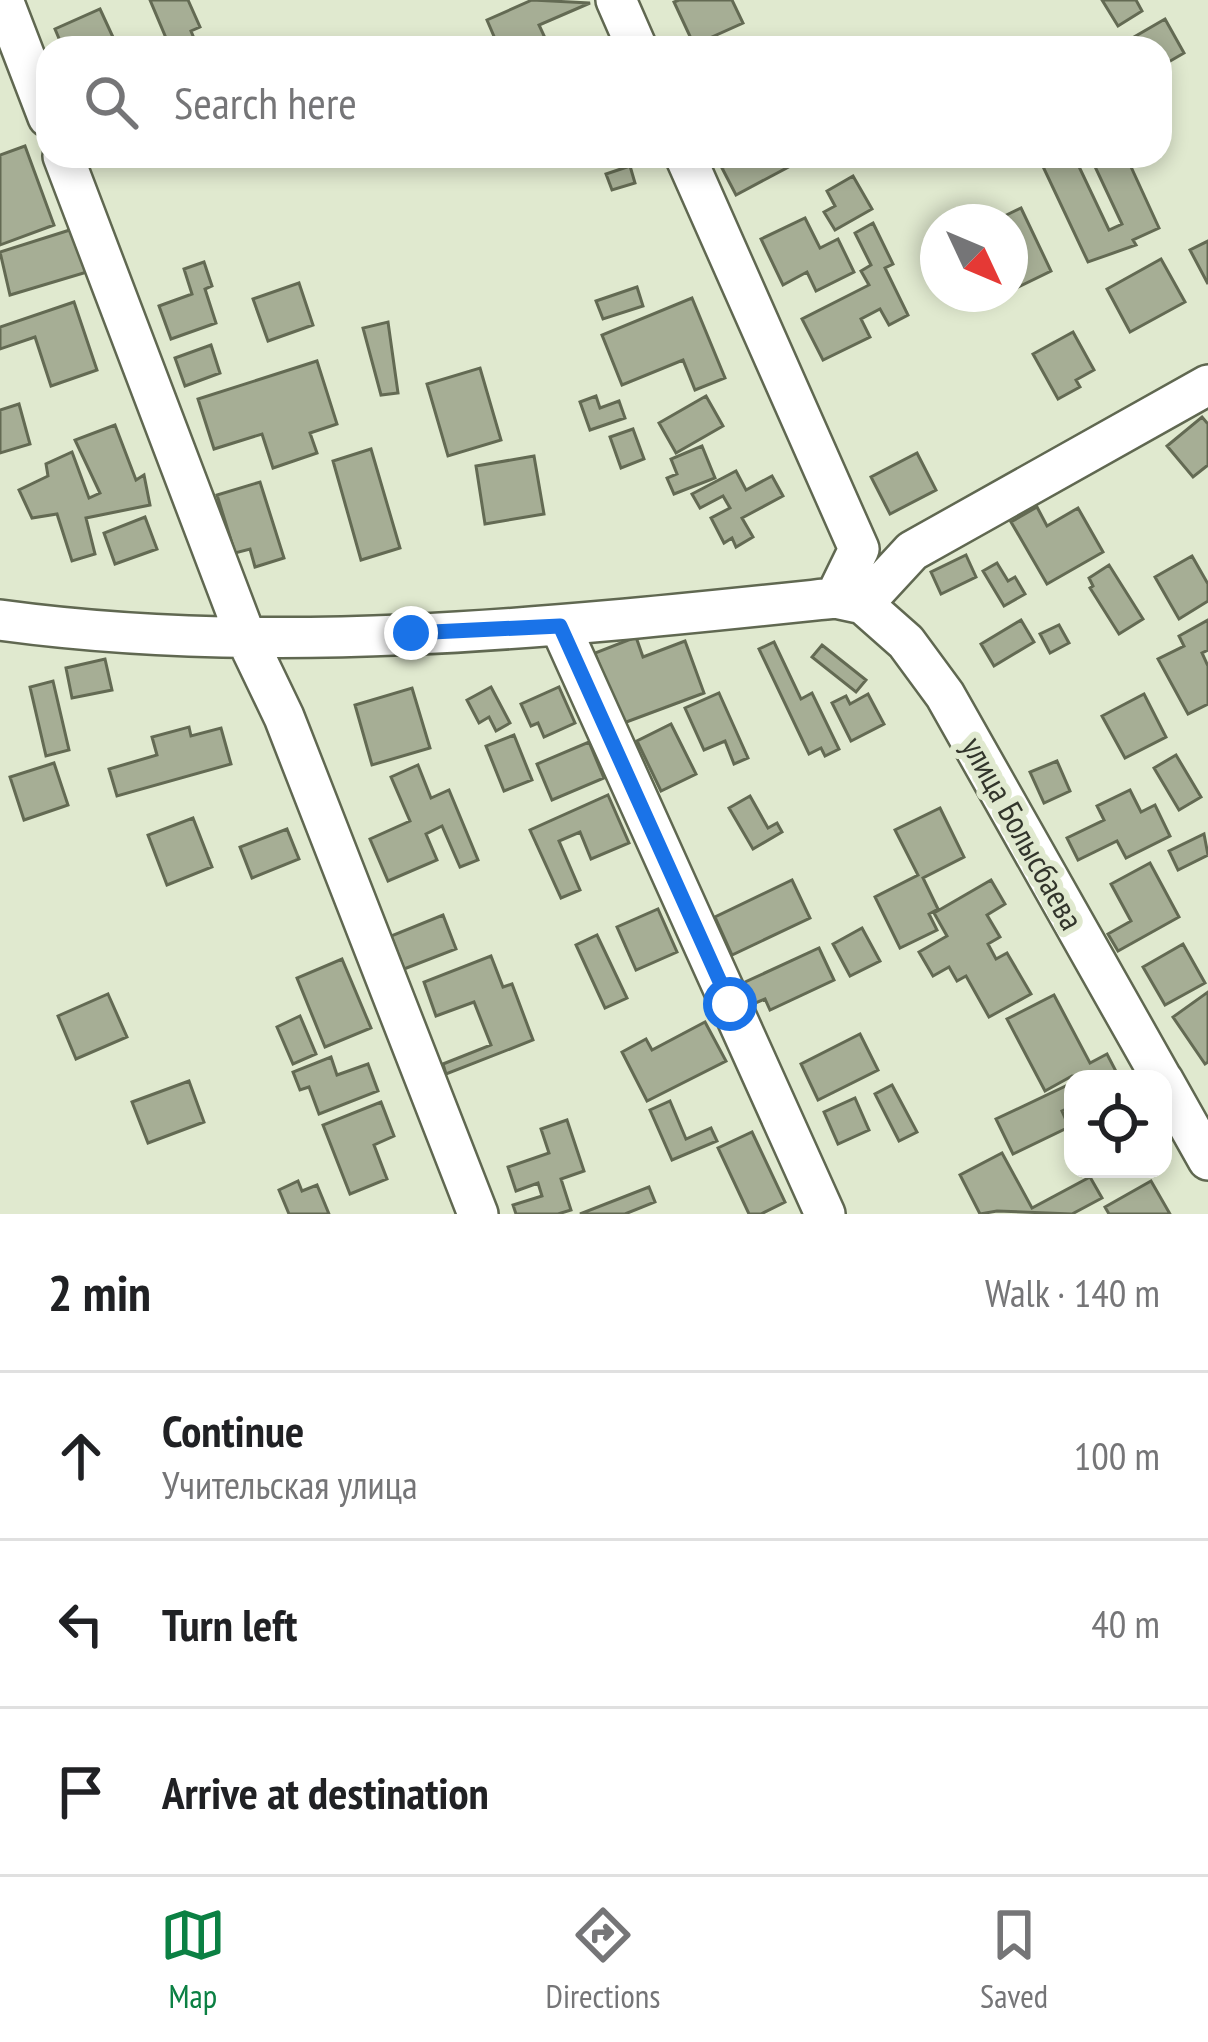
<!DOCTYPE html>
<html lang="en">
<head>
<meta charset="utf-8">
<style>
  :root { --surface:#fff; --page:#f6f6f6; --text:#202124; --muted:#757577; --line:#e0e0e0; --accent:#0b8043 }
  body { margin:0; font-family:"PT Sans Narrow",sans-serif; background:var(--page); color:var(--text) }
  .controls { position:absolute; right:36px; bottom:36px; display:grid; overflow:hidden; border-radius:24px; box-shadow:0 6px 18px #0003 }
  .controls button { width:108px; height:108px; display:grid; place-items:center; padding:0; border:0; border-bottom:3px solid var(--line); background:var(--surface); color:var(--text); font:60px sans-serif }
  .compass { position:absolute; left:920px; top:204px; width:108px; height:108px; border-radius:50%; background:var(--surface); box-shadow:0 6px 18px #0003; rotate:134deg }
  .stop { position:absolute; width:36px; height:36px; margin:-27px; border:9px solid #1a73e8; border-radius:50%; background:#fff }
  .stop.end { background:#1a73e8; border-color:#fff; box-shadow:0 3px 12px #0008 }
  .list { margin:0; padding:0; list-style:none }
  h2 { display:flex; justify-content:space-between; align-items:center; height:156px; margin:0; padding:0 48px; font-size:51px }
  h2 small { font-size:39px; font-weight:400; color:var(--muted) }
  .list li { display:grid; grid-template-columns:78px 1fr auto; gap:36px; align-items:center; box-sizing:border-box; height:168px; padding:0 48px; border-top:3px solid var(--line) }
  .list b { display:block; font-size:45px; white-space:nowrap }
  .list p { margin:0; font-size:39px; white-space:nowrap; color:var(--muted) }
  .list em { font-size:39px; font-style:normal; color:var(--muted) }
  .icon { flex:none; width:66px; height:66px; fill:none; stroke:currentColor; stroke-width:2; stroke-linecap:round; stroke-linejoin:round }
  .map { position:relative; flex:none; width:1208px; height:1214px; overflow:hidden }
  .search { position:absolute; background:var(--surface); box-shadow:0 6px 18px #0003; left:36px; right:36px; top:36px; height:132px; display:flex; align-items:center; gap:30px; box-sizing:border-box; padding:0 42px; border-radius:36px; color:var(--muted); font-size:45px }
  .sheet { height:660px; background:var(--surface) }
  nav { display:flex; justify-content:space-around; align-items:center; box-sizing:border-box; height:168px; border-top:3px solid var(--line); background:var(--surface); font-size:33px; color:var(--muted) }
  nav a { display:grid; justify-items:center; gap:6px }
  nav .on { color:var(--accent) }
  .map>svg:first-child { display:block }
  .building { fill:#a6ae95; stroke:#636a53; stroke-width:3 }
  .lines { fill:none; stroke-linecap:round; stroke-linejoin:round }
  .minor-casing { stroke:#606851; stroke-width:44 }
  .minor { stroke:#fff; stroke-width:39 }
  .route { stroke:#1a73e8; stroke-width:15 }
  .labels { text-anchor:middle; stroke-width:12; stroke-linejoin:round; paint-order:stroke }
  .street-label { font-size:33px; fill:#32352b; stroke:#e0e9cf }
</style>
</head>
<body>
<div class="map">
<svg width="1208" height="1214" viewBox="0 0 1208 1214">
  <rect width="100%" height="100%" fill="#e0e9cf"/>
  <path class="building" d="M 150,0 L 188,0 L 200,27 L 191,31 L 198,48 L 143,48 L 166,38 Z
    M 532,0 L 590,3 L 539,25 L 546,40 L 528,48 L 499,48 L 487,20 Z
    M 679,0 L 732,0 L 743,23 L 694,45 L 674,2 Z
    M 1102,0 L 1136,0 L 1142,11 L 1118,26 Z
    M 100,9 L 118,48 L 63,48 L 55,29 Z
    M 1165,19 L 1184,53 L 1160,67 L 1160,48 L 1125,48 L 1122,44 Z
    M 25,146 L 54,225 L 0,245 L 0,155 Z
    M 744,156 L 790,156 L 794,164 L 736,195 L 722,168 Z
    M 1038,156 L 1074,156 L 1109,230 L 1122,224 L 1090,156 L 1126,156 L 1159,228 L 1133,240 L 1136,245 L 1088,262 Z
    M 630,166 L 635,183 L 612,190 L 606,174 Z
    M 853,176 L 872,209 L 835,230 L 824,212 L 835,206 L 827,191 Z
    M 1021,208 L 1051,271 L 1010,291 L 1010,222 L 992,222 Z
    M 805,218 L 820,248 L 838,239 L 854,272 L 816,291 L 807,272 L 783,285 L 761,239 Z
    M 873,223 L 893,264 L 885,268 L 908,315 L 889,325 L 880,309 L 861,319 L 870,337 L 823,360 L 802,319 L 869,285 L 861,271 L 871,265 L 855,233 Z
    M 73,229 L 87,272 L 10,295 L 0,252 Z
    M 1208,241 L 1208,284 L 1190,250 Z
    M 1161,259 L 1185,302 L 1130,332 L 1107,289 Z
    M 204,262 L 212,286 L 205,289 L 216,323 L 171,339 L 159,306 L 192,294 L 184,269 Z
    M 299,283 L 313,325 L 268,341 L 253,299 Z
    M 637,287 L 643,306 L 603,319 L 596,301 Z
    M 692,298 L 725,378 L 695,390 L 683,360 L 622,385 L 602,335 Z
    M 74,302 L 97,370 L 51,386 L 35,337 L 0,349 L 0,327 Z
    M 388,322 L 398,393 L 381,395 L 363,328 Z
    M 1073,332 L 1094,370 L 1076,380 L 1080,387 L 1058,399 L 1033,354 Z
    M 211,345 L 220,373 L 185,386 L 175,358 Z
    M 317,361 L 337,424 L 310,433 L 317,453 L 273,468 L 262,434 L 214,449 L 198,399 Z
    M 480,368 L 501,440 L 448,456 L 427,384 Z
    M 596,396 L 600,408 L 619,401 L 625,418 L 590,430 L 580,402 Z
    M 706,396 L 723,426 L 676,453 L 659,423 Z
    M 19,404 L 30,444 L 0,453 L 0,410 Z
    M 1202,417 L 1208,424 L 1208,465 L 1193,477 L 1167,446 Z
    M 115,425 L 136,480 L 144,475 L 150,505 L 86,518 L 95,554 L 72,561 L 57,514 L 32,518 L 19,490 L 48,476 L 46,464 L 72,452 L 89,498 L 100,493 L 75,440 Z
    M 633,429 L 644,459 L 621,468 L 610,437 Z
    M 702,446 L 715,478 L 674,494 L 667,478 L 677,474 L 671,459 Z
    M 371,449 L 400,548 L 361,560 L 333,461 Z
    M 917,453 L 936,490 L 890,514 L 871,477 Z
    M 534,456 L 544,514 L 485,524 L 476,466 Z
    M 736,471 L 746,490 L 772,476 L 783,496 L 742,518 L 753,537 L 736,547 L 732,538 L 724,543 L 711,518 L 730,508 L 723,496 L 700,508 L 692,494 Z
    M 260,482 L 284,558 L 255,567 L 250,549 L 235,553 L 217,495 Z
    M 1037,507 L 1047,526 L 1078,508 L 1103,552 L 1047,584 L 1011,522 Z
    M 145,517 L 157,549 L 115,564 L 104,533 Z
    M 966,555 L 976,577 L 941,594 L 931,572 Z
    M 1192,556 L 1208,584 L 1208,601 L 1179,619 L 1155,577 Z
    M 997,563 L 1008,581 L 1015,577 L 1025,594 L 1004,606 L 983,571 Z
    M 1109,565 L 1143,619 L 1119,634 L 1090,588 L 1093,586 L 1089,578 Z
    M 1021,620 L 1034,642 L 994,666 L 981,644 Z
    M 1208,620 L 1208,650 L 1202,653 L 1208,666 L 1208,704 L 1188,714 L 1158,659 L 1184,646 L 1179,636 Z
    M 1059,625 L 1069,643 L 1050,653 L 1040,634 Z
    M 636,637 L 643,657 L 685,641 L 704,693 L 621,724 L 595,653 Z
    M 774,642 L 801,699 L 812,693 L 839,749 L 825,756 L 821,748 L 809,754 L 759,649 Z
    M 822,645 L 866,680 L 856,692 L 812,657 Z
    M 105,659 L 112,690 L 72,698 L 66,668 Z
    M 53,681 L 69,750 L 46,756 L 30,687 Z
    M 491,687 L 510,723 L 496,731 L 489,717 L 479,723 L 467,700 Z
    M 559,687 L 575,723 L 544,737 L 538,723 L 531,726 L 521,704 Z
    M 412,688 L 430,748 L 372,765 L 355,705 Z
    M 719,693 L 748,758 L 734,764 L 725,741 L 704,750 L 685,708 Z
    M 868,694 L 884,724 L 851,741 L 832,703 L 846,696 L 850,704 Z
    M 1144,694 L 1166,737 L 1125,758 L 1102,716 Z
    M 671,724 L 696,774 L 661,791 L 637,741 Z
    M 189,727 L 191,736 L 221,728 L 231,764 L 117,796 L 109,769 L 157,755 L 152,737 Z
    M 514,735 L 532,780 L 504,791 L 486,746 Z
    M 589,742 L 604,778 L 552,800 L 537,764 Z
    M 1176,755 L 1201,797 L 1179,810 L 1154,768 Z
    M 1057,761 L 1070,791 L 1044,803 L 1030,772 Z
    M 54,763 L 68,805 L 24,820 L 10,777 Z
    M 418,765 L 431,798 L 449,790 L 478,860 L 460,867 L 442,826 L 426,834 L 437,860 L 388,881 L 370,839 L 410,821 L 391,777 Z
    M 1130,790 L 1141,812 L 1155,805 L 1170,836 L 1126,858 L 1117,841 L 1078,860 L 1067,838 L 1104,820 L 1097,806 Z
    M 608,795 L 629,843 L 591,859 L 580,832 L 559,841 L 580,890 L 561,898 L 530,830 Z
    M 750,796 L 768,828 L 777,823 L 782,832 L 753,849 L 729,808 Z
    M 940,808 L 964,857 L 923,878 L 938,909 L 929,914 L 937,930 L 900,948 L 875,897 L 918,875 L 895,830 Z
    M 193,818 L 212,867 L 167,885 L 148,835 Z
    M 287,829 L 299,859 L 252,878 L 240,847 Z
    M 1204,834 L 1208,855 L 1178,870 L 1169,851 Z
    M 1150,863 L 1179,917 L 1118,951 L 1108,934 L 1131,921 L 1111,884 Z
    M 792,880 L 810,918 L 732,955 L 715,917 Z
    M 991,880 L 1005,904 L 987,915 L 1000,937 L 988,944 L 996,959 L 1007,953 L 1031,994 L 989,1017 L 966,976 L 957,981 L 949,967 L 933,976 L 919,952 L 947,936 L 934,913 Z
    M 658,909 L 677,952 L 636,970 L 617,927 Z
    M 443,915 L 456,949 L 404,969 L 391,936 Z
    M 862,928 L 880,961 L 850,976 L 833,944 Z
    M 597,935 L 627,998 L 605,1008 L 576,945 Z
    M 1183,944 L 1205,983 L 1165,1005 L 1143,967 Z
    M 819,948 L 834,980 L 770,1010 L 765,999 L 753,1004 L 743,983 Z
    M 491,956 L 503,987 L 512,984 L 533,1040 L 446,1074 L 443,1064 L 491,1045 L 474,1002 L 436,1016 L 424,982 Z
    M 342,959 L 371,1028 L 325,1047 L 297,978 Z
    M 1208,992 L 1208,1062 L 1205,1064 L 1173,1017 Z
    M 108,994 L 127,1037 L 76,1059 L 58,1016 Z
    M 1054,995 L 1090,1063 L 1107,1054 L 1120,1079 L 1072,1076 L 1045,1091 L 1007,1019 Z
    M 300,1016 L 316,1054 L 293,1064 L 277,1027 Z
    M 705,1022 L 726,1061 L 647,1101 L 622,1052 L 646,1039 L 652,1050 Z
    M 860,1034 L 878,1070 L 818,1100 L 801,1064 Z
    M 331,1057 L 337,1075 L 368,1064 L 378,1091 L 319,1114 L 309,1087 L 300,1090 L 293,1072 Z
    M 189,1081 L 204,1122 L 148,1143 L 132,1102 Z
    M 1070,1084 L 1073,1106 L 1062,1111 L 1069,1127 L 1013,1154 L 996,1119 Z
    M 892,1085 L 917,1132 L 899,1141 L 875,1094 Z
    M 855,1098 L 869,1130 L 838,1144 L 824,1112 Z
    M 670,1101 L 686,1139 L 711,1128 L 717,1141 L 672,1160 L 650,1110 Z
    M 381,1102 L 394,1136 L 374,1145 L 387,1179 L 350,1194 L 323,1125 Z
    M 567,1120 L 584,1171 L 561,1179 L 571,1210 L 558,1214 L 516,1214 L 513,1205 L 542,1196 L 538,1183 L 516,1191 L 508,1167 L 549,1153 L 541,1129 Z
    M 752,1132 L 785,1202 L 761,1214 L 749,1214 L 718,1148 Z
    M 1002,1153 L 1032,1208 L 1090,1177 L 1102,1198 L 1072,1214 L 997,1211 L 980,1214 L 960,1175 Z
    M 298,1181 L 302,1191 L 317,1185 L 329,1214 L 289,1214 L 279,1190 Z
    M 1151,1181 L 1170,1214 L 1109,1214 L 1105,1207 Z
    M 649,1187 L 655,1202 L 625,1214 L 580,1214 Z"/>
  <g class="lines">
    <g class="minor-casing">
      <path id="minor" d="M 3,0 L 48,117
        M 616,0 L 637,48
        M 63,156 L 247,640 L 284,717 L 478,1214
        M 685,156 L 859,549 L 835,598
        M 863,604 L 912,551 L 1208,385
        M 0,620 C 278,658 557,627 835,598 L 863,604 L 906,642 L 945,695 L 1162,1079
        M 560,626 L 825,1214
        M 1163,1080 L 1208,1160"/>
    </g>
    <use href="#minor" class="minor"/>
  </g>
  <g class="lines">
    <path class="route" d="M 411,633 L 560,626 L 730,1004"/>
  </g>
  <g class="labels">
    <g class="street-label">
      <text transform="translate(1023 833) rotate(61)" y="12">улица Болысбаева</text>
    </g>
  </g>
</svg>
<div class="controls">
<button><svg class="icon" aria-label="locate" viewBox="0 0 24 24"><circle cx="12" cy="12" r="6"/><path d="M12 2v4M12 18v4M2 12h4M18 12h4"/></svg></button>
</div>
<svg class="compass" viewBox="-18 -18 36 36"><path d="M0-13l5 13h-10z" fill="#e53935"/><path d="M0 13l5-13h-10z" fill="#757577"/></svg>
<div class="stop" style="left:730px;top:1004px"></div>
<div class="stop end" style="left:411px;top:633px"></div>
<div class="search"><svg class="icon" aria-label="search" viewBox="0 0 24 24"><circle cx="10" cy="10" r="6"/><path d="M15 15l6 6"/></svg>Search here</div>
</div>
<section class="sheet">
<h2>2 min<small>Walk · 140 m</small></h2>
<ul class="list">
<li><svg class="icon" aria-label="ahead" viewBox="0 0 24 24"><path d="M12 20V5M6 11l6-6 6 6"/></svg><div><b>Continue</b><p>Учительская улица</p></div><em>100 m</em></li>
<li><svg class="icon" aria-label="left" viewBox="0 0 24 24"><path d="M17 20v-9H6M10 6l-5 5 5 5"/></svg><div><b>Turn left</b></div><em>40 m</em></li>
<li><svg class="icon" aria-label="arrive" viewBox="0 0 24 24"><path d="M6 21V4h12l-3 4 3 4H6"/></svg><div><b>Arrive at destination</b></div></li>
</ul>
</section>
<nav>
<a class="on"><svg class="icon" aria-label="map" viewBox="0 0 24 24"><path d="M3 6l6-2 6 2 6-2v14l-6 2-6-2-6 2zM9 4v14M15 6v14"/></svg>Map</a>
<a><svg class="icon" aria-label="directions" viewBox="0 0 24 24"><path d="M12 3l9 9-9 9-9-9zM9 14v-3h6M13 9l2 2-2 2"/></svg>Directions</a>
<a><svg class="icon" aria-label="saved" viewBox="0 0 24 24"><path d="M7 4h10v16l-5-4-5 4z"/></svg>Saved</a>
</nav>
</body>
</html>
